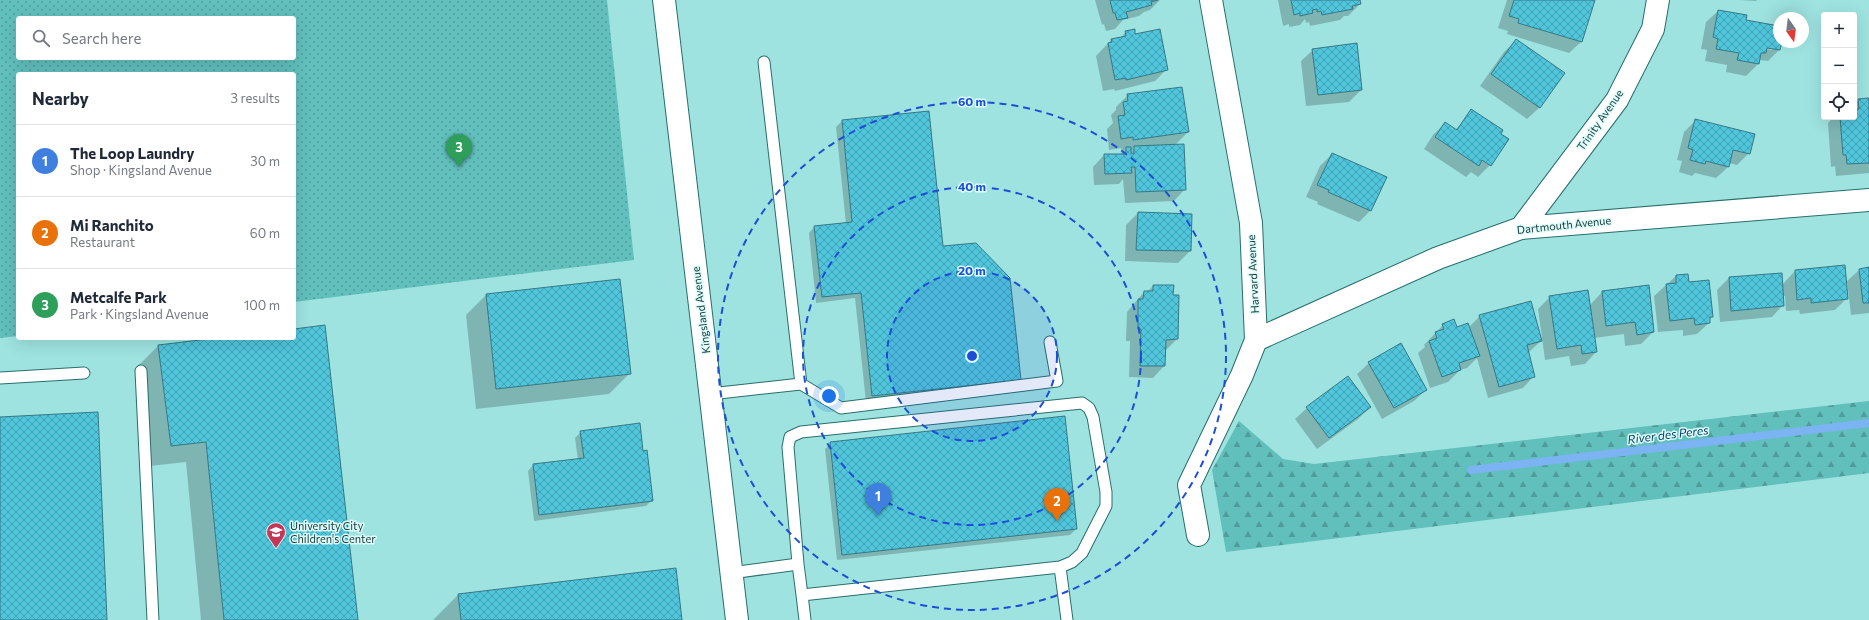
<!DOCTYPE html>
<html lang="en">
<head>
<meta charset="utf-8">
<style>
  :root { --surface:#fff; --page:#f2f2f3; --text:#1f2937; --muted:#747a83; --line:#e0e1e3; --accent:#c63656 }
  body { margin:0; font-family:Commissioner,sans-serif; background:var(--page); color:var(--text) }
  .controls { position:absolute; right:12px; top:12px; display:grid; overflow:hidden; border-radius:4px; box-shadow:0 4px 16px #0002 }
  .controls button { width:36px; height:36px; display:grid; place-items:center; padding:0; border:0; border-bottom:1px solid var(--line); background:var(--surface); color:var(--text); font:20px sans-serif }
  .compass { position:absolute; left:1773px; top:12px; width:36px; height:36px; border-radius:50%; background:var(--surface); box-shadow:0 4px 16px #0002; rotate:166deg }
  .you { position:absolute; left:829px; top:396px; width:14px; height:14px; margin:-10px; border:3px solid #fff; border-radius:50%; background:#1a73e8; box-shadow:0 0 0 6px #1a73e833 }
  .badge { display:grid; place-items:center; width:26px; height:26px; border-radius:50%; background:var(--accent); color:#fff; font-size:13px; font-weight:700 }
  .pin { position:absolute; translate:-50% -33px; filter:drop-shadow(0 1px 2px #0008) }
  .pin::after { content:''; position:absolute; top:21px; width:14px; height:12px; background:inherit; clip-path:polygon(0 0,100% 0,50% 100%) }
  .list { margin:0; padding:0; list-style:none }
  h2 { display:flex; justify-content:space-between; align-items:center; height:52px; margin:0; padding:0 16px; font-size:17px }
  h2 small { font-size:13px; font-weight:400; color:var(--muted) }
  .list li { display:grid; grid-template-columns:26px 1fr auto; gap:12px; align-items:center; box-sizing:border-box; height:72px; padding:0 16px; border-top:1px solid var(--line) }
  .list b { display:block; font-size:15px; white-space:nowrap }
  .list p { margin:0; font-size:13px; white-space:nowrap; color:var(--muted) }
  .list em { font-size:13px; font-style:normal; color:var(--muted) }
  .icon { flex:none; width:22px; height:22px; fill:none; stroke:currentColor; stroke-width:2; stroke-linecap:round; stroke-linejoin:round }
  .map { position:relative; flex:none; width:1869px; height:620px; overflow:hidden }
  .search { position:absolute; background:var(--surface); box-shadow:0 4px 16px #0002; left:16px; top:16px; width:280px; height:44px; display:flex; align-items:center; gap:10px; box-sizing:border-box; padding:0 14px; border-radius:4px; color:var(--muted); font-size:15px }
  .panel { position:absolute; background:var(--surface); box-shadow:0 4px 16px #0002; left:16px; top:72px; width:280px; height:268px; border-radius:4px }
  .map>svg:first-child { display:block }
  .forest { fill:url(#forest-firs) }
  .park { fill:url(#park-dots); fill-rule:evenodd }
  .shadow { fill:#0003; fill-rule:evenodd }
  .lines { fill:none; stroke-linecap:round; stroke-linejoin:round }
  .stream { stroke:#7cb4f3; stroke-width:8 }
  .building { fill:url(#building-cross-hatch); stroke:#367885 }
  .service-casing { stroke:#276e6c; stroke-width:13 }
  .minor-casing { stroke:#276e6c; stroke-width:24 }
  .tertiary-casing { stroke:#276e6c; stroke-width:24 }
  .service { stroke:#fff; stroke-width:11 }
  .minor { stroke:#fff; stroke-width:22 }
  .tertiary { stroke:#fff; stroke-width:22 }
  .ring { fill:none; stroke:#1d4ed8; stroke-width:2; stroke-dasharray:7 5 }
  .labels { text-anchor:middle; stroke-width:3; stroke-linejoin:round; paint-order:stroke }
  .street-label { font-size:11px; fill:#193534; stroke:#dbfdfb }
  .poi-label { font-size:11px; fill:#193534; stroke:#dbfdfb; text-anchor:start }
  .water-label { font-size:12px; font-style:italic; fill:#083d6e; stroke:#dbfdfb }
  .centre { fill:#1d4ed8; stroke:#dbfdfb; stroke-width:2 }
  .ring-label { font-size:12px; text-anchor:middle; font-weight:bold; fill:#1d4ed8; stroke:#dbfdfb; stroke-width:3; stroke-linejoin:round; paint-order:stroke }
</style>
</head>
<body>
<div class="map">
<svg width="1869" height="620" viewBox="0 0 1869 620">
  <defs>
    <pattern id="forest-firs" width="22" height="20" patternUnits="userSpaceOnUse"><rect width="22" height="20" fill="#61bfbc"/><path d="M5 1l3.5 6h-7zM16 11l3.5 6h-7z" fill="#4f9c9a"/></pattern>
    <pattern id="park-dots" width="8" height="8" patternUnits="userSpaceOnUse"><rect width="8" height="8" fill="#61bfbc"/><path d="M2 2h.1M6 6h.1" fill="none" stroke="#4f9c9a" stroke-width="1.8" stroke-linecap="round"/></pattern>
    <pattern id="building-cross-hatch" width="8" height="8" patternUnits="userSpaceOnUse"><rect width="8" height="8" fill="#50c6dd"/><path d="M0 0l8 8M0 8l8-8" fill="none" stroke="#42a2b4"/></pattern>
  </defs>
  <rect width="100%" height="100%" fill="#9ee3e0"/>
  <path class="forest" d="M 1869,401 L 1869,473 L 1226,552 L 1212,470 L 1239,421 L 1283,459 L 1314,464 Z"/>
  <path class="park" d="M 0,0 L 607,0 L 634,260 L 294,302 L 294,74 L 18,74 L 18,336 L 0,338 ZM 18,18 L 294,18 L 294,58 L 18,58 Z"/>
  <path class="shadow" d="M 1095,0 L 1160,0 L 1150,10 L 1144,12 L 1139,16 L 1123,20 L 1115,29 L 1106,31 L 1104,24 L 1102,25 Z
    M 1278,0 L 1359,0 L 1360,4 L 1348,16 L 1344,16 L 1340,20 L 1310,26 L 1309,22 L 1306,23 L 1305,19 L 1300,25 L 1289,27 L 1289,24 L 1283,26 Z
    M 1507,0 L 1594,0 L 1581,42 L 1569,53 L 1507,34 L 1508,31 L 1498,28 Z
    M 1739,0 L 1757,0 L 1756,1 Z
    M 1718,11 L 1745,21 L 1779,27 L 1779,42 L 1781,42 L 1779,50 L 1768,61 L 1759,60 L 1758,64 L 1746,76 L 1726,72 L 1727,65 L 1705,61 L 1707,50 L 1701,49 L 1706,22 ZM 1772,47 L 1772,50 L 1762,48 Z
    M 1126,32 L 1135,35 L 1167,69 L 1155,81 L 1115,91 L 1114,89 L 1103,91 L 1096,56 L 1111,40 L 1120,38 Z
    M 1516,40 L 1563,74 L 1539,108 L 1527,119 L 1480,86 L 1504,52 Z
    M 1313,50 L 1361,90 L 1349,102 L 1306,106 L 1301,61 Z
    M 1128,95 L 1188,132 L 1175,145 L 1185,189 L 1174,201 L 1125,203 L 1123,179 L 1119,184 L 1094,185 L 1093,167 L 1104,155 L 1119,155 L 1122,152 L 1121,148 L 1109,150 L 1107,129 L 1113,123 L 1111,115 L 1116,110 L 1116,107 Z
    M 1869,99 L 1869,173 L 1836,176 L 1835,166 L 1831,167 L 1828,123 L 1834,117 L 1854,117 L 1854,105 L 1859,100 Z
    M 1472,111 L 1508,139 L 1490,165 L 1478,177 L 1471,172 L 1466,177 L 1424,149 L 1433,135 L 1445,123 L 1455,130 Z
    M 928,112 L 942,247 L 1020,380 L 1014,386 L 866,402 L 855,298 L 816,303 L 809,233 L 814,227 L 846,224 L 836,127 L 842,121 Z
    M 1696,120 L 1749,153 L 1737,165 L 1729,163 L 1728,167 L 1716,178 L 1695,173 L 1692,176 L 1679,172 L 1682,161 L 1677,160 L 1684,132 Z
    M 1332,154 L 1385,178 L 1370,211 L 1359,222 L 1317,204 L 1318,202 L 1306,197 L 1320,166 Z
    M 1138,213 L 1191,215 L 1190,251 L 1178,263 L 1125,261 L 1126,225 Z
    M 1869,268 L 1869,313 L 1851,315 L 1847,281 L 1859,270 Z
    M 1795,271 L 1847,298 L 1835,310 L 1800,314 L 1799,310 L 1786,311 L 1785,296 L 1783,296 L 1783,305 L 1772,317 L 1720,322 L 1717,290 L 1729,278 L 1782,285 Z
    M 1676,276 L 1688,283 L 1712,317 L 1709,320 L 1709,323 L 1697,334 L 1683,336 L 1683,330 L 1658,332 L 1654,296 Z
    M 1153,286 L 1172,296 L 1177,339 L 1165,351 L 1164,366 L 1153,378 L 1129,377 L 1130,341 L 1126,341 L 1127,312 L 1144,292 L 1147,292 Z
    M 1648,286 L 1653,332 L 1641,344 L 1625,346 L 1624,334 L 1594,338 L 1596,352 L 1585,364 L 1571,366 L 1569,356 L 1545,360 L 1538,309 L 1550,297 L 1590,305 L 1602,292 Z
    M 486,295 L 630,373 L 609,394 L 476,409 L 466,315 Z
    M 1480,316 L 1541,341 L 1528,353 L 1534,376 L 1523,388 L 1488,398 L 1477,358 L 1467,368 L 1460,370 L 1448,382 L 1430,388 L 1418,353 L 1425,347 L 1424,345 L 1443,325 L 1456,328 L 1469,327 Z
    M 294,330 L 357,620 L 201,620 L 186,462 L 150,466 L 137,367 L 158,346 L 225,338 L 294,338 Z
    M 1369,363 L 1426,390 L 1414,401 L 1382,419 L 1357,374 Z
    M 1370,407 L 1358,419 L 1317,449 L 1295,419 L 1307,408 Z
    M 581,432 L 642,452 L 652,500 L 646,506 L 534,521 L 528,471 L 533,465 L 578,460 L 575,438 Z
    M 831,443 L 1076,529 L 1070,535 L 837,560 L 825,449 Z
    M 458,595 L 681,620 L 433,620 Z"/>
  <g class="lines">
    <path class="stream" d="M 1471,470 L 1869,423"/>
  </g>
  <path class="building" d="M 1110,0 L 1158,0 L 1151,2 L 1152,5 L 1126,12 L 1128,18 L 1117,20 L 1115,13 L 1113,13 Z
    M 1291,0 L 1360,0 L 1361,4 L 1352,6 L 1353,9 L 1322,15 L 1321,11 L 1317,12 L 1317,9 L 1312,10 L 1313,13 L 1300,16 L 1300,13 L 1294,15 Z
    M 1514,0 L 1595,0 L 1582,42 L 1518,23 L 1519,19 L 1509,16 Z
    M 1718,10 L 1747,15 L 1746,20 L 1779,26 L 1779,42 L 1782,42 L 1780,50 L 1767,48 L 1766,53 L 1761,53 L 1759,64 L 1737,60 L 1739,53 L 1716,49 L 1718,39 L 1713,37 Z
    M 1135,29 L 1135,34 L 1160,29 L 1168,70 L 1126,80 L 1126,78 L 1115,80 L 1108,43 L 1112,42 L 1111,39 L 1126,36 L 1125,31 Z
    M 1516,39 L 1565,73 L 1540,108 L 1491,74 Z
    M 1357,43 L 1362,90 L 1318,95 L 1312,49 Z
    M 1182,87 L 1189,132 L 1133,140 L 1133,137 L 1121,139 L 1118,116 L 1125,115 L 1123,102 L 1128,101 L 1127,94 Z
    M 1869,98 L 1869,163 L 1847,164 L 1846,155 L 1843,155 L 1840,117 L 1854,117 L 1854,109 L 1859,109 L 1858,99 Z
    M 1471,109 L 1503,130 L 1501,134 L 1509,139 L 1491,166 L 1482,160 L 1479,166 L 1435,137 L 1445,122 L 1457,130 Z
    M 929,111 L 943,246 L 976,243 L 1010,278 L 1021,380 L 872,396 L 861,293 L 822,297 L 814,226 L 852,222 L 842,120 Z
    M 1695,119 L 1755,134 L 1750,154 L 1733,150 L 1729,167 L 1706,161 L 1705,164 L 1690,160 L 1693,150 L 1688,148 Z
    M 1184,144 L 1186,190 L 1136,192 L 1135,167 L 1131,167 L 1132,173 L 1105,174 L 1104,154 L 1126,154 L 1126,147 L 1131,147 L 1131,153 L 1134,154 L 1134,146 Z
    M 1332,153 L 1387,177 L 1371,211 L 1328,192 L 1329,190 L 1317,185 Z
    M 1138,212 L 1192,214 L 1191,251 L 1136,250 Z
    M 1845,265 L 1848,299 L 1811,303 L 1811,298 L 1797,300 L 1795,270 Z
    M 1869,267 L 1869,303 L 1863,303 L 1859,269 Z
    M 1782,273 L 1784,306 L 1731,311 L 1729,277 Z
    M 1688,274 L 1689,282 L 1709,280 L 1713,317 L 1710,317 L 1710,323 L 1695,325 L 1694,318 L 1670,321 L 1666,284 L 1676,283 L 1676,275 Z
    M 620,279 L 631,374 L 496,389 L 486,294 Z
    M 1153,285 L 1174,285 L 1173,295 L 1179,295 L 1178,339 L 1166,340 L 1165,366 L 1140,366 L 1141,329 L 1138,329 L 1138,299 L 1143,299 L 1144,291 L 1153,291 Z
    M 1649,285 L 1654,332 L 1637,335 L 1635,322 L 1606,326 L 1602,291 Z
    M 1588,290 L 1597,352 L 1582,354 L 1581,345 L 1557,349 L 1549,296 Z
    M 1531,301 L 1542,341 L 1527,345 L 1535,377 L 1499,387 L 1479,315 Z
    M 1454,319 L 1457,327 L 1468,323 L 1480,356 L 1459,363 L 1461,370 L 1442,377 L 1429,341 L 1437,338 L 1435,332 L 1444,329 L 1442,324 Z
    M 325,325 L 358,620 L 224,620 L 206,442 L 171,446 L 158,345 L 217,338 L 294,338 L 294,329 Z
    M 1401,343 L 1427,390 L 1394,408 L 1368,362 Z
    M 1348,376 L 1371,407 L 1329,438 L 1306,407 Z
    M 98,412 L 107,620 L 0,620 L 0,417 Z
    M 1065,416 L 1077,529 L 842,555 L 830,442 Z
    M 640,423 L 643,451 L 647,450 L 653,501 L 539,515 L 533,464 L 584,458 L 580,431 Z
    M 676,568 L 682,620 L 461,620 L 458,594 Z"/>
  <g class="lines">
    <g class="service-casing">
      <path id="service" d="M 141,371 L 153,620
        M 0,378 L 84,373
        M 801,384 L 841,408 L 1057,381 L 1050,342
        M 710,394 L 801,384 L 764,62
        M 798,564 L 788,447 L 790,437 L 801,432 L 1082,403 L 1089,408 L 1093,417 L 1106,492 L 1106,506 L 1082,553 L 1072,562 L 1060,567
        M 731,573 L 798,564 L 802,595 L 1060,567 L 1067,620
        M 802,595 L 805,620"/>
    </g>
    <g class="minor-casing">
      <path id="minor" d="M 1521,228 L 1617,100 L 1653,29 L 1658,0
        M 1256,340 L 1438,258 L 1521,228 L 1869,200
        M 1198,535 L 1189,485 L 1242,375 L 1256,340 L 1251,223 L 1211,0"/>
    </g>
    <g class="tertiary-casing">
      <path id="tertiary" d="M 664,0 L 737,620"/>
    </g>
    <use href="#service" class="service"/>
    <use href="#minor" class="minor"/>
    <use href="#tertiary" class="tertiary"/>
  </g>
  <circle cx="972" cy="356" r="85" fill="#1d4ed8" fill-opacity=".12"/>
  <g class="ring">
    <circle cx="972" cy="356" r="85"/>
    <circle cx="972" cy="356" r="169"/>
    <circle cx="972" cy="356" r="254"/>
  </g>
  <defs>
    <g id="school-pin" transform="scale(1)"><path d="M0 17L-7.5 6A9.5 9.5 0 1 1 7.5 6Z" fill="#c63656" stroke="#dbfdfb"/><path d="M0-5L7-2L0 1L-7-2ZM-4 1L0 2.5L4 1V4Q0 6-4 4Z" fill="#fff"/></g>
  </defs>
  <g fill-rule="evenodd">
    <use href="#school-pin" x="276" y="532"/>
  </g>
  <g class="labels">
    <g class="street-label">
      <text transform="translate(1600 120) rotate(-55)" y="4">Trinity Avenue</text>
      <text transform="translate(1564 225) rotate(-6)" y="4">Dartmouth Avenue</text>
      <text transform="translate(1253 274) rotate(-93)" y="4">Harvard Avenue</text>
      <text transform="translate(701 310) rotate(-97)" y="4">Kingsland Avenue</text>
    </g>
    <g class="poi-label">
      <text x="290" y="530">University City<tspan x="290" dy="13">Children's Center</tspan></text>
    </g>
    <g class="water-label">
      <text transform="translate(1668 435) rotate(-7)" y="4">River des Peres</text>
    </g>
  </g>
  <circle cx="972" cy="356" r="6" class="centre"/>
  <g class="ring-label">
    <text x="972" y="106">60 m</text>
    <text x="972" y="191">40 m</text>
    <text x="972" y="275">20 m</text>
  </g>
</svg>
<div class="controls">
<button>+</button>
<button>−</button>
<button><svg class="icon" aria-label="locate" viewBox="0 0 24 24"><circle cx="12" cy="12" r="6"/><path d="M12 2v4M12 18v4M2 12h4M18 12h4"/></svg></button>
</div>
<svg class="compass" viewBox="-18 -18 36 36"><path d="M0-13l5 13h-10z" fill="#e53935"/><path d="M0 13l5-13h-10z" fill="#747a83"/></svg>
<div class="you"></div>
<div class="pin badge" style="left:878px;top:516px;background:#3f7fe0">1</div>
<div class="pin badge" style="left:1057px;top:521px;background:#e8710a">2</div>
<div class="pin badge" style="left:459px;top:167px;background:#2e9e5b">3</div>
<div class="search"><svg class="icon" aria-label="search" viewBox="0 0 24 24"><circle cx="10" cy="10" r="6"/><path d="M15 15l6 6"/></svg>Search here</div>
<section class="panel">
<h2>Nearby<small>3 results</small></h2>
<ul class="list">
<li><span class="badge" style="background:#3f7fe0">1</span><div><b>The Loop Laundry</b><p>Shop · Kingsland Avenue</p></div><em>30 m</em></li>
<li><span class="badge" style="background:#e8710a">2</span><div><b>Mi Ranchito</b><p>Restaurant</p></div><em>60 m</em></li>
<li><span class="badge" style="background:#2e9e5b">3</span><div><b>Metcalfe Park</b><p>Park · Kingsland Avenue</p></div><em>100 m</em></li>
</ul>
</section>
</div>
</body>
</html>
